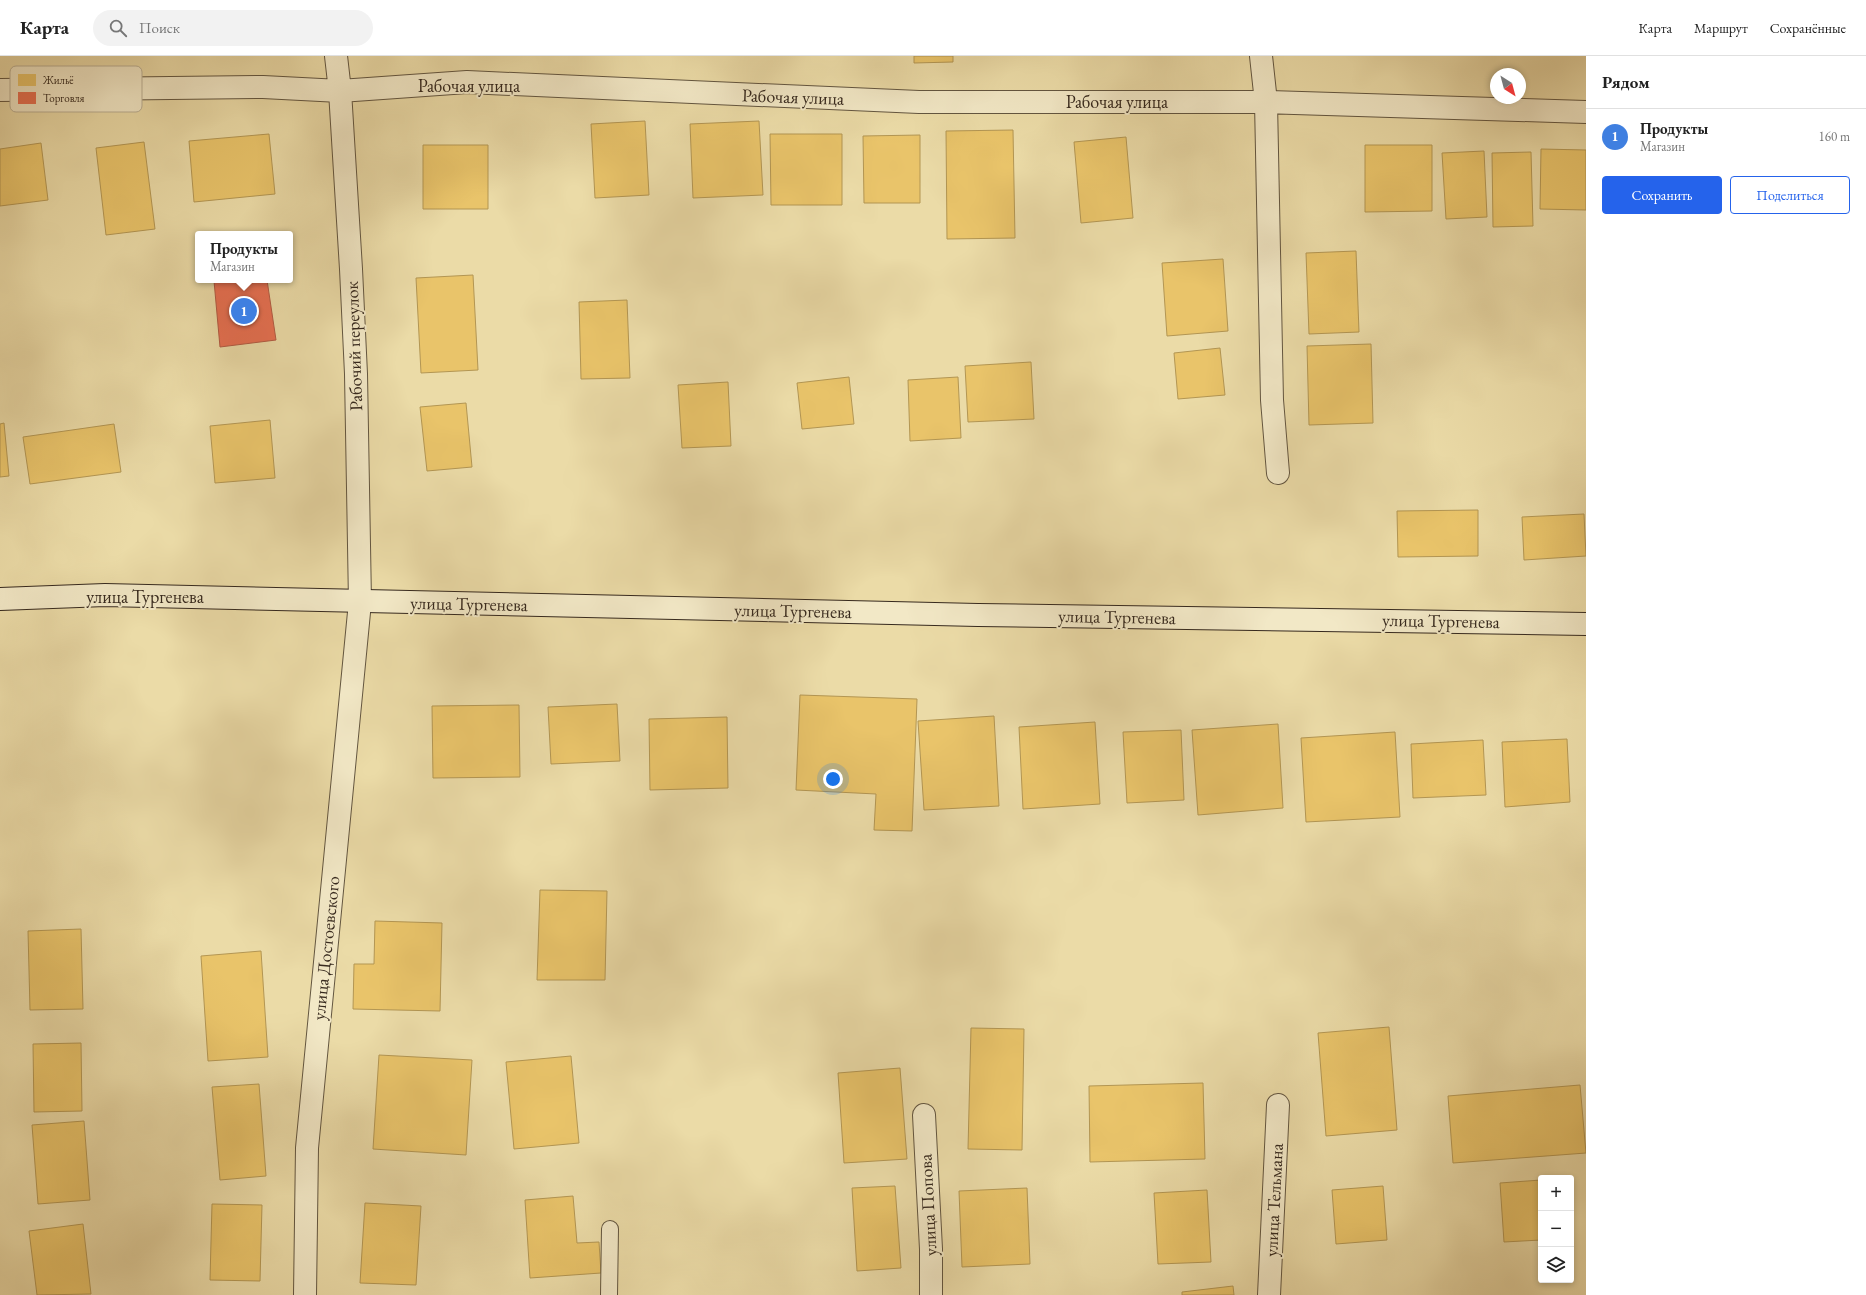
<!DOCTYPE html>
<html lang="ru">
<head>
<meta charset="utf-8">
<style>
  :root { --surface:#fff; --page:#f2f2f2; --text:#222; --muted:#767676; --line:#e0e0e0; --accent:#2563eb }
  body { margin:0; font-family:"EB Garamond",serif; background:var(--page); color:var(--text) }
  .controls { position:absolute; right:12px; bottom:12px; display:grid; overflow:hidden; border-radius:4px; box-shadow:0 2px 6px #0003 }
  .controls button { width:36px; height:36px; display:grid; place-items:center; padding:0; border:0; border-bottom:1px solid var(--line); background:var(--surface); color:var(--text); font:20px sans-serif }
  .compass { position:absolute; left:1490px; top:12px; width:36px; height:36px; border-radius:50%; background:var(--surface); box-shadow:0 2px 6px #0003; rotate:144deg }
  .you { position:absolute; left:833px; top:723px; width:14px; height:14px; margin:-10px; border:3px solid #fff; border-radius:50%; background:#1a73e8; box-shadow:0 0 0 6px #1a73e833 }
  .badge { display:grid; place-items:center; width:26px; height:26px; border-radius:50%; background:var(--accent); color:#fff; font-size:13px; font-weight:700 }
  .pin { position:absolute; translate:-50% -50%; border:2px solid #fff; box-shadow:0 1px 4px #0006 }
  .popup { position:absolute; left:195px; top:175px; width:98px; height:52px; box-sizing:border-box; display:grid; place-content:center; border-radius:4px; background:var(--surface); filter:drop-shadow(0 1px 3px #0005); font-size:13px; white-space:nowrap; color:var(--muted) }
  .popup b { font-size:15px; color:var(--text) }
  .popup::after { content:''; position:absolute; left:50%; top:100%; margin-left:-8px; border:8px solid transparent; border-top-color:var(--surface) }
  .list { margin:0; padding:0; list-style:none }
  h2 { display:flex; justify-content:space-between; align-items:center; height:52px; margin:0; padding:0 16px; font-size:17px }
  h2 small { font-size:13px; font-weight:400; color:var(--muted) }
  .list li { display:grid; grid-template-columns:26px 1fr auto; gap:12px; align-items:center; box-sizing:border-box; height:56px; padding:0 16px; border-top:1px solid var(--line) }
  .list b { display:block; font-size:15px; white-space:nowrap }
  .list p { margin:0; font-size:13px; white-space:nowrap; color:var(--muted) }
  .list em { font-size:13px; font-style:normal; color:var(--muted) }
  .actions { display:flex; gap:8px; padding:12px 16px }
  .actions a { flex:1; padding:9px 0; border:1px solid var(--accent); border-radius:4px; text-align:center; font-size:14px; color:var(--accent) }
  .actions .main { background:var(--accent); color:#fff }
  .icon { flex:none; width:22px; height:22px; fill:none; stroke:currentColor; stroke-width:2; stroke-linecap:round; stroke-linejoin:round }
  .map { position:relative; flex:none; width:1586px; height:1239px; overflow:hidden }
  header { display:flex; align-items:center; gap:24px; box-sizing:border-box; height:56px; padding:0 20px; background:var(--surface); border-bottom:1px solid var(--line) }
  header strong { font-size:19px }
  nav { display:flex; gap:22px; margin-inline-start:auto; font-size:14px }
  .search { width:280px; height:36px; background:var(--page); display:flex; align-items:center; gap:10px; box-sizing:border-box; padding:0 14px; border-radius:22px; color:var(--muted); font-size:15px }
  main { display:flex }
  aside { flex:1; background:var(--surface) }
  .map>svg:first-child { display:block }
  .homes { fill:#e9c46a; stroke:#b39653 }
  .shops { fill:#e76f51; stroke:#b25a42 }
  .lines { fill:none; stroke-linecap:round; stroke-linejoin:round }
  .lane-casing { stroke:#635640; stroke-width:18 }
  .street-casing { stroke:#635640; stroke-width:24 }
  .secondary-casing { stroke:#36291e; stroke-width:24 }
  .lane { stroke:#f2e8c6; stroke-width:16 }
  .street { stroke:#f2e8c6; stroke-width:22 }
  .secondary { stroke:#f2e8c6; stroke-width:22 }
  .labels { text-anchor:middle; stroke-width:4; stroke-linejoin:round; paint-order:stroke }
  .street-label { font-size:18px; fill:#36291e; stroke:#f2e8c6 }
  .key { fill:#f2e8c6; stroke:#baaf94; stroke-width:1 }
  .key-label { font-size:11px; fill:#36291e }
</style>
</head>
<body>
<header>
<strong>Карта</strong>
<div class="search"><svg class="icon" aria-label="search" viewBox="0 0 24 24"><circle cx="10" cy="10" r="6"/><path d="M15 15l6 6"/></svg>Поиск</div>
<nav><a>Карта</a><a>Маршрут</a><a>Сохранённые</a></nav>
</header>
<main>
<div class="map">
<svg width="1586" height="1239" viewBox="0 0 1586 1239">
  <rect width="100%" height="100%" fill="#ebdba7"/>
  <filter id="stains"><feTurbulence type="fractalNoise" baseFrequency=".005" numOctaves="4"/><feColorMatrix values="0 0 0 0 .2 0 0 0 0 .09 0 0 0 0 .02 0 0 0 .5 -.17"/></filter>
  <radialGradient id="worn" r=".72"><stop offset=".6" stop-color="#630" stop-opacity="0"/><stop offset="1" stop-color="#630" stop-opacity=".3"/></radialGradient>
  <path class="homes" d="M 914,0 L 953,0 L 953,6 L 914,7 Z
    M 645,65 L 649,139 L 595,142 L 591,68 Z
    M 759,65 L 763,139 L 693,142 L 690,68 Z
    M 1013,74 L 1015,182 L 947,183 L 946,75 Z
    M 269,78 L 275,138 L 194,146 L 189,85 Z
    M 770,78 L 842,78 L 842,149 L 771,149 Z
    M 920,79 L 920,147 L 864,147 L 863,80 Z
    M 1126,81 L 1133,162 L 1081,167 L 1074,86 Z
    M 144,86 L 155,173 L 106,179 L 96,92 Z
    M 41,87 L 48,144 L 0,150 L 0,93 Z
    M 423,89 L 488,89 L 488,153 L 423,153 Z
    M 1365,89 L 1432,89 L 1432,155 L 1365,156 Z
    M 1541,93 L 1586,94 L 1586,154 L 1540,153 Z
    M 1484,95 L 1487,161 L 1446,163 L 1442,97 Z
    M 1531,96 L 1533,170 L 1493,171 L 1492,97 Z
    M 1356,195 L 1359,276 L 1309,278 L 1306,197 Z
    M 1223,203 L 1228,275 L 1167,280 L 1162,207 Z
    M 473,219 L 478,314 L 421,317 L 416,222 Z
    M 627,244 L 630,322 L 581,323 L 579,246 Z
    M 1371,288 L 1373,367 L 1309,369 L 1307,290 Z
    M 1220,292 L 1225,339 L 1178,343 L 1174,297 Z
    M 1031,306 L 1034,363 L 968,366 L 965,310 Z
    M 849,321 L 854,368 L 802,373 L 797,327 Z
    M 958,321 L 961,382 L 910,385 L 908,324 Z
    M 728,326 L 731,390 L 682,392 L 678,329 Z
    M 466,347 L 472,411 L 427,415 L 420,351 Z
    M 270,364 L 275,422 L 215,427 L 210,370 Z
    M 4,367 L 9,420 L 0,421 L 0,368 Z
    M 114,368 L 121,416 L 30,428 L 23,381 Z
    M 1478,454 L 1478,500 L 1398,501 L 1397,455 Z
    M 1584,458 L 1586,500 L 1524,504 L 1522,461 Z
    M 800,639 L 917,643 L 912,775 L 874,774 L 876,738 L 796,734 Z
    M 617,648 L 620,705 L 551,708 L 548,651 Z
    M 519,649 L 520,721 L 433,722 L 432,650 Z
    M 994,660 L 999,750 L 924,754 L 918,665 Z
    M 727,661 L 728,732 L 650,734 L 649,663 Z
    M 1095,666 L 1100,748 L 1023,753 L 1019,671 Z
    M 1278,668 L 1283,752 L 1198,759 L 1192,674 Z
    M 1181,674 L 1184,744 L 1127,747 L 1123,676 Z
    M 1395,676 L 1400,761 L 1306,766 L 1301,682 Z
    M 1567,683 L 1570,746 L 1505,751 L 1502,686 Z
    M 1483,684 L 1486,739 L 1413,742 L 1411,688 Z
    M 540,834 L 607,835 L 605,924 L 537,924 Z
    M 375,865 L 442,867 L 440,955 L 353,953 L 354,908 L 374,908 Z
    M 81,873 L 83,953 L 30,954 L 28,875 Z
    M 261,895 L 268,1001 L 208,1005 L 201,900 Z
    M 1389,971 L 1397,1074 L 1326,1080 L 1318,977 Z
    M 971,972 L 1024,973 L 1022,1094 L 968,1093 Z
    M 81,987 L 82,1055 L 34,1056 L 33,988 Z
    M 379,999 L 472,1004 L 466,1099 L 373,1093 Z
    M 571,1000 L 579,1087 L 514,1093 L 506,1006 Z
    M 900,1012 L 907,1103 L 844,1107 L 838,1017 Z
    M 1203,1027 L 1205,1103 L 1090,1106 L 1089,1030 Z
    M 259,1028 L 266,1120 L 220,1124 L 212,1031 Z
    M 1580,1029 L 1586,1097 L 1453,1107 L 1448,1040 Z
    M 84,1065 L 90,1144 L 38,1148 L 32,1069 Z
    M 1541,1124 L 1541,1184 L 1504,1186 L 1500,1127 Z
    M 895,1130 L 901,1212 L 857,1215 L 852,1132 Z
    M 1383,1130 L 1387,1184 L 1336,1188 L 1332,1134 Z
    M 1027,1132 L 1030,1208 L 962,1211 L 959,1135 Z
    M 1207,1134 L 1211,1206 L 1158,1208 L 1154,1137 Z
    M 573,1140 L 577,1187 L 599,1186 L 601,1217 L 530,1222 L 525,1144 Z
    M 365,1147 L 421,1150 L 416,1229 L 360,1227 Z
    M 212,1148 L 262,1149 L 260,1225 L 210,1224 Z
    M 83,1168 L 91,1238 L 37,1239 L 29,1175 Z
    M 1233,1230 L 1234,1239 L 1182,1239 L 1182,1236 Z"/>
  <path class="shops" d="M 237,224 L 267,224 L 276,284 L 220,291 L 214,225 Z"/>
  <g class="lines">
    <g class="lane-casing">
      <path id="lane" d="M 609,1239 L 610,1173"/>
    </g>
    <g class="street-casing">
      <path id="street" d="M 1261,0 L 1266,46 L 1272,344 L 1278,417
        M 0,34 L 263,31 L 340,35 L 467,26 L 919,46 L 1266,46 L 1586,56
        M 924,1059 L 931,1193 L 931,1239
        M 305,1239 L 307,1092 L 360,546 L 356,318 L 351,213 L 340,35 L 336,0
        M 1269,1239 L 1278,1049"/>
    </g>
    <g class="secondary-casing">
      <path id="secondary" d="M 0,543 L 105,539 L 978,559 L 1586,568"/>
    </g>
    <use href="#lane" class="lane"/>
    <use href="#street" class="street"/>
    <use href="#secondary" class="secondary"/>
  </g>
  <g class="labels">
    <g class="street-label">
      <text x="469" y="36">Рабочая улица</text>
      <text transform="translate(793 41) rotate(2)" y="6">Рабочая улица</text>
      <text x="1117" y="52">Рабочая улица</text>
      <text transform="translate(354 290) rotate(-92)" y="6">Рабочий переулок</text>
      <text x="145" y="547">улица Тургенева</text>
      <text transform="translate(469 548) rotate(1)" y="6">улица Тургенева</text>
      <text transform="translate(793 555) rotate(1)" y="6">улица Тургенева</text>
      <text transform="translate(1117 561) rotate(1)" y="6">улица Тургенева</text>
      <text transform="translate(1441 565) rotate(1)" y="6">улица Тургенева</text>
      <text transform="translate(326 892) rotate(-84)" y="6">улица Достоевского</text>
      <text transform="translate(1274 1144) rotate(-87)" y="6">улица Тельмана</text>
      <text transform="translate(928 1149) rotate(-93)" y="6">улица Попова</text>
    </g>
  </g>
  <rect x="10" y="10" width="132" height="46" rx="6" class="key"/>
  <rect x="18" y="18" width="18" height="12" fill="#e9c46a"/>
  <rect x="18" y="36" width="18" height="12" fill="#e76f51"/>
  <g class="key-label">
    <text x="43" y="28">Жильё</text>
    <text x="43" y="46">Торговля</text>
  </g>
  <rect width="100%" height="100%" filter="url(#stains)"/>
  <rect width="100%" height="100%" fill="url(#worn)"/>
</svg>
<div class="controls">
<button>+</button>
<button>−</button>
<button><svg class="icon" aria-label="layers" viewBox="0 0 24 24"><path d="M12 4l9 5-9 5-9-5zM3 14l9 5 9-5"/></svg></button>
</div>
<svg class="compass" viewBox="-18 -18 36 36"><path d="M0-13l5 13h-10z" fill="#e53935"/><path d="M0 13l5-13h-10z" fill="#767676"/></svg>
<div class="you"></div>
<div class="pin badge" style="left:244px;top:255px;background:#3f7fe0">1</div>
<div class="popup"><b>Продукты</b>Магазин</div>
</div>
<aside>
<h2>Рядом<small></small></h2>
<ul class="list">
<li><span class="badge" style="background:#3f7fe0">1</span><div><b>Продукты</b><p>Магазин</p></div><em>160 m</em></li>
</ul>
<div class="actions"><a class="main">Сохранить</a><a>Поделиться</a></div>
</aside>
</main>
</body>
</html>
